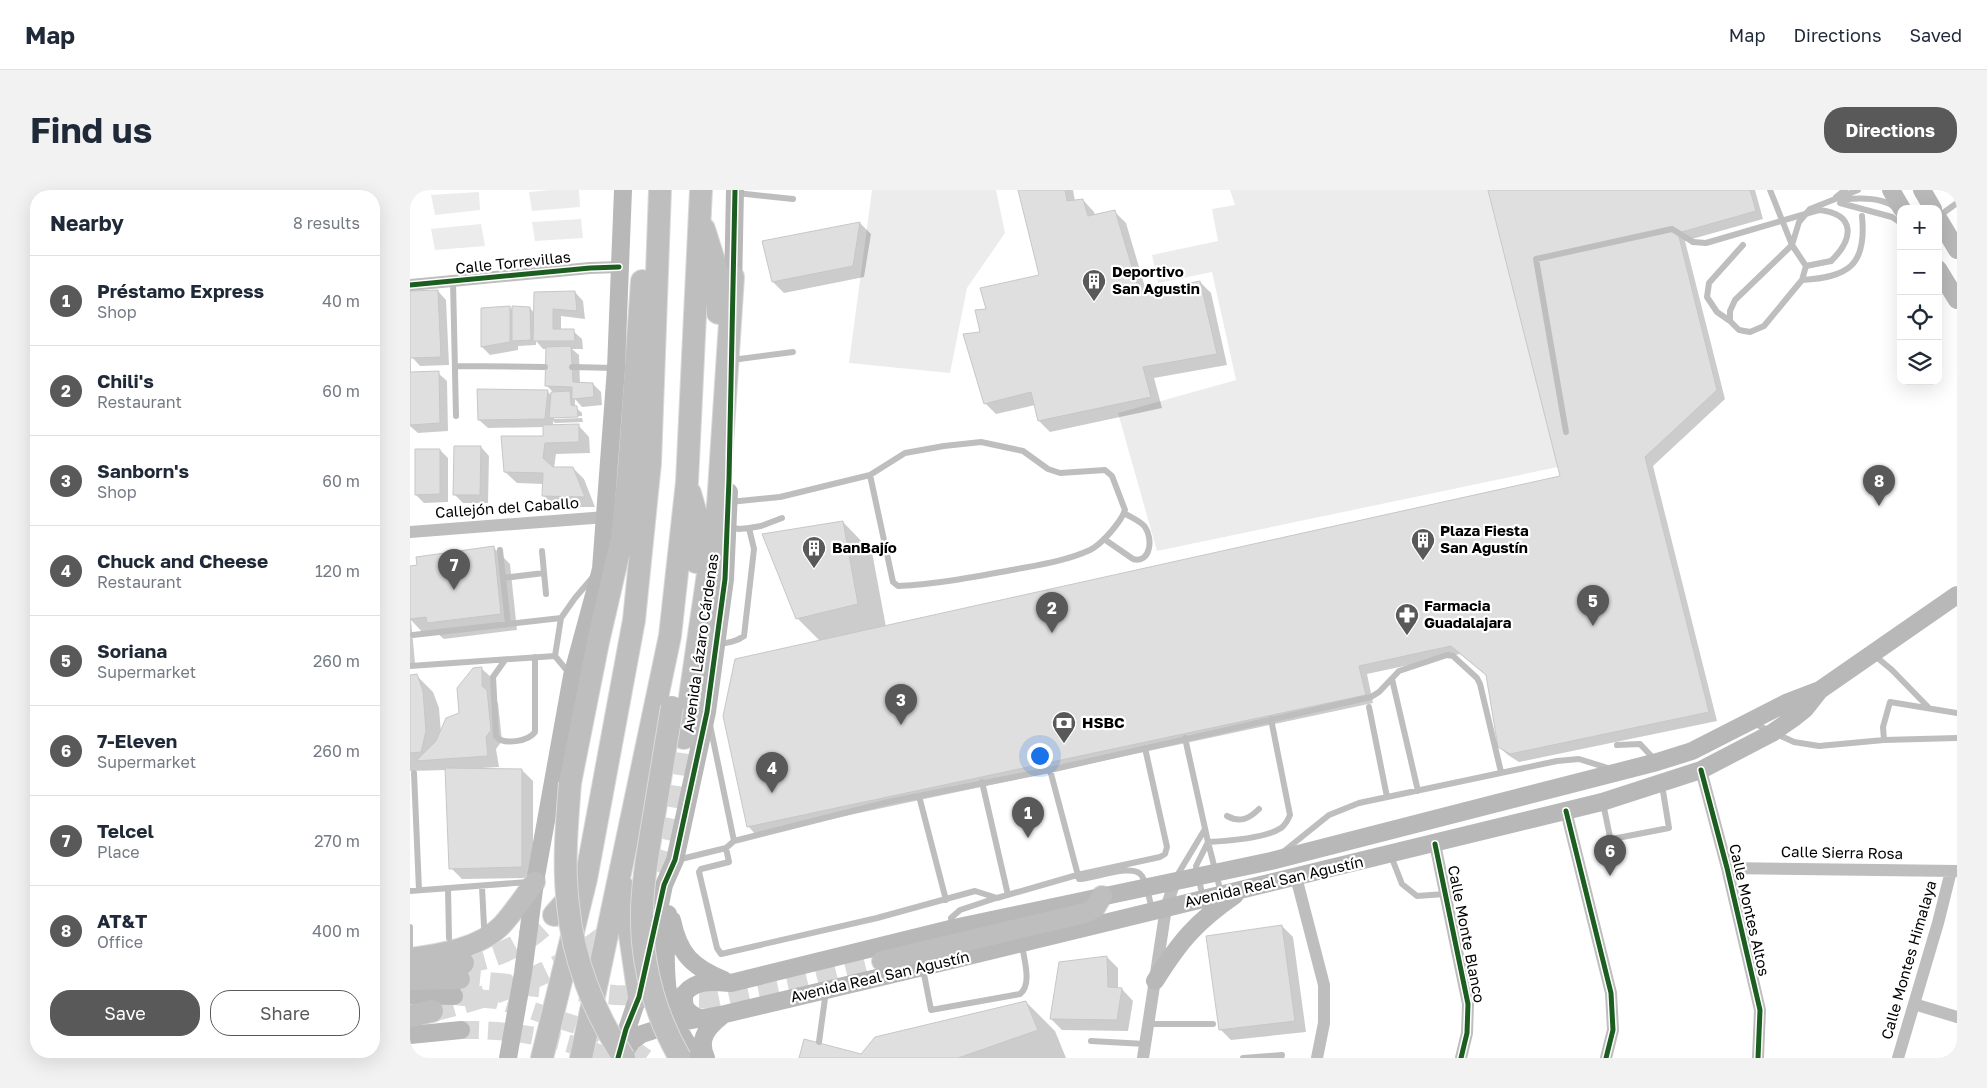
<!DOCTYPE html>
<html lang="en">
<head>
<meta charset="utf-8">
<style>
  :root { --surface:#fff; --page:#f2f2f3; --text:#1f2937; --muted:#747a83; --line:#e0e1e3; --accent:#595959 }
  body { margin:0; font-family:"Golos Text",sans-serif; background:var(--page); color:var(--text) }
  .controls { position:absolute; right:15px; top:15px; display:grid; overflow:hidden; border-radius:10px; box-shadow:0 5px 20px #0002 }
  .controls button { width:45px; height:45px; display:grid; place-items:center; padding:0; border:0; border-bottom:1px solid var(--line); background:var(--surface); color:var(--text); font:25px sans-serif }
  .you { position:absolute; left:629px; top:565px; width:18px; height:18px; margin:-12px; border:4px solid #fff; border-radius:50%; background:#1a73e8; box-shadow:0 0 0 8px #1a73e833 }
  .badge { display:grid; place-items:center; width:32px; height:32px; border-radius:50%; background:var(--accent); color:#fff; font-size:16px; font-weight:700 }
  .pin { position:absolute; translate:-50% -41px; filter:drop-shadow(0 1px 2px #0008) }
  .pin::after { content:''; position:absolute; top:26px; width:18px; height:15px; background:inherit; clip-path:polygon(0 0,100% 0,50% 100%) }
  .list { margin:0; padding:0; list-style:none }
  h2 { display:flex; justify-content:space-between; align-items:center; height:65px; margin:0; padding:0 20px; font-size:21px }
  h2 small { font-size:16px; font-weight:400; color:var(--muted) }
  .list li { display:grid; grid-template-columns:32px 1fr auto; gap:15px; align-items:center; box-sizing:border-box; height:90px; padding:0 20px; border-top:1px solid var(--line) }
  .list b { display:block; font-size:19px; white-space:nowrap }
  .list p { margin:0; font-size:16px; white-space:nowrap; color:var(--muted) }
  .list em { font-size:16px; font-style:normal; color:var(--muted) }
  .actions { display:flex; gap:10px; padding:15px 20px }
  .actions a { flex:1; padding:11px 0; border:1px solid var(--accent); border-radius:20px; text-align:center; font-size:18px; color:var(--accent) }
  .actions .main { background:var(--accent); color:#fff }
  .icon { flex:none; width:28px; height:28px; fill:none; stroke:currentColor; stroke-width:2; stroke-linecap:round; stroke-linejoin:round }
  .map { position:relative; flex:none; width:1547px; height:868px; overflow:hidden; border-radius:20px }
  header { display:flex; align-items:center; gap:30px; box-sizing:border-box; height:70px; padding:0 25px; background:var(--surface); border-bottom:1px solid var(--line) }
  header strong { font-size:24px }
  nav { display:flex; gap:28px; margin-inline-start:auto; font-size:18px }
  .intro { display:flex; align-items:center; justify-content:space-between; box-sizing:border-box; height:120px; padding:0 30px }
  h1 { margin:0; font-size:35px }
  .button { padding:12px 22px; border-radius:20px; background:var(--accent); color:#fff; font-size:18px; font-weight:700 }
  main { display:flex; gap:30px; padding:0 30px }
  aside { flex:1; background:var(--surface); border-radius:20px; box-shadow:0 5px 20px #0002 }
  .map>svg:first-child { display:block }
  .green { fill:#ececec }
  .shadow { fill:#0003 }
  .building { fill:#dfdfdf; stroke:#c7c7c7 }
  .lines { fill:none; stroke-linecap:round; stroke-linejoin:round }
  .secondary-tunnel { stroke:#d9d9d9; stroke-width:18; stroke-dasharray:18 9; stroke-linecap:butt }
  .primary-tunnel { stroke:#d9d9d9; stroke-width:20; stroke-dasharray:20 10; stroke-linecap:butt }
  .highway-tunnel { stroke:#d9d9d9; stroke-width:22; stroke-dasharray:22 11; stroke-linecap:butt }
  .primary-casing { stroke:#dbdbdb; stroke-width:22 }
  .highway-casing { stroke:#dbdbdb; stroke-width:24 }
  .lane { stroke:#bebebe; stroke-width:6 }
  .street { stroke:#bebebe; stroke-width:12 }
  .secondary { stroke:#b8b8b8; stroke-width:18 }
  .primary { stroke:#bebebe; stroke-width:20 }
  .highway { stroke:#bebebe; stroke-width:22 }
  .highway-bridge-casing { stroke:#dbdbdb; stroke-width:24; stroke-linecap:butt }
  .lane-bridge { stroke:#bebebe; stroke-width:6 }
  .highway-bridge { stroke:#bebebe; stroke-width:22 }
  .cycleway-casing { stroke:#fff; stroke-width:8 }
  .cycleway { stroke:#1b5e20; stroke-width:5 }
  .labels { text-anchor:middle; stroke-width:4.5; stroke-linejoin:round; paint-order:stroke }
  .street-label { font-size:15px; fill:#000; stroke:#fff }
  .poi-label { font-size:15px; font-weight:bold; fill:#000; stroke:#fff; text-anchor:start }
</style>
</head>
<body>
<header>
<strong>Map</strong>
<nav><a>Map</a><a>Directions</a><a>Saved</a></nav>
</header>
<div class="intro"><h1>Find us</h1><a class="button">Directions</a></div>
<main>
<aside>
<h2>Nearby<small>8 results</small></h2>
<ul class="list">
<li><span class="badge">1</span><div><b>Préstamo Express</b><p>Shop</p></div><em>40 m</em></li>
<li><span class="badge">2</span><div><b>Chili's</b><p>Restaurant</p></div><em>60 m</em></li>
<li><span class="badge">3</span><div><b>Sanborn's</b><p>Shop</p></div><em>60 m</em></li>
<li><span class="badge">4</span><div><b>Chuck and Cheese</b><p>Restaurant</p></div><em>120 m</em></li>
<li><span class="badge">5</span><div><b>Soriana</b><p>Supermarket</p></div><em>260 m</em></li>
<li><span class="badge">6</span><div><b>7-Eleven</b><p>Supermarket</p></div><em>260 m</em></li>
<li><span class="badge">7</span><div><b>Telcel</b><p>Place</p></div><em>270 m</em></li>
<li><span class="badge">8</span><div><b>AT&amp;T</b><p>Office</p></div><em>400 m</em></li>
</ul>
<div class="actions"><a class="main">Save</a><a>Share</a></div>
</aside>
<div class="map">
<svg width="1547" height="868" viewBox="0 0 1547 868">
  <rect width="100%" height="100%" fill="#fff"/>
  <path class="green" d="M 142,0 L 169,0 L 170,17 L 122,21 L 119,2 Z
    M 462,0 L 586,0 L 595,43 L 557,98 L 540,183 L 439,173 Z
    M 820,0 L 1078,0 L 1148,277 L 747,361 L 708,223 L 826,190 L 802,82 L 748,93 L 742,65 L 808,51 L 802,19 L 825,15 Z
    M 69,2 L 70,20 L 25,25 L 21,5 Z
    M 171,29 L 173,48 L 125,51 L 122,32 Z
    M 71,34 L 75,56 L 25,60 L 21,39 Z"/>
  <path class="shadow" d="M 609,0 L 663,0 L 665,11 L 673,10 L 684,22 L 685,25 L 705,22 L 716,33 L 737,104 L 790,92 L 801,103 L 817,175 L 744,188 L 752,218 L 640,242 L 629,231 L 625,215 L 586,224 L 575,213 L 572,144 L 577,120 L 631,86 Z
    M 1079,0 L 1345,0 L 1353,29 L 1275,51 L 1315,209 L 1243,276 L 1307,531 L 1109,572 L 1098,565 L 1089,557 L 1077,486 L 1050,464 L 957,484 L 963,513 L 346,645 L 338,636 L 410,451 L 387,428 L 433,332 L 462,362 L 476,437 L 1151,287 Z
    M 450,33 L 461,44 L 454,87 L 374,103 L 363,92 Z
    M 28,101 L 36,110 L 39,175 L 10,176 L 1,166 L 1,183 L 28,183 L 37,191 L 38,241 L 8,243 L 0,236 L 0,141 Z
    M 165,102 L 173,111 L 175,129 L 151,126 L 151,140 L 163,141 L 172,149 L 173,159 L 162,159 L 169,165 L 170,194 L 183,194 L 191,202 L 192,215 L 172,217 L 165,209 L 165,217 L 172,223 L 172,226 L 144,227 L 144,229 L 172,228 L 173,232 L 145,233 L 143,231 L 143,236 L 168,235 L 179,247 L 180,263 L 146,264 L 144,278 L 163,278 L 174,289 L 185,317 L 145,317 L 134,306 L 134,294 L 107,293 L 95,282 L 134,247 L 134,237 L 78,238 L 69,230 L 137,201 L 142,206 L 144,203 L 137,196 L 137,159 L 133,159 L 126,151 L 126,155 L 108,156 L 108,160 L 80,165 L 72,157 L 100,117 L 103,121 L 120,118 L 125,124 Z
    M 71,257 L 79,266 L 78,313 L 53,313 L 45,305 Z
    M 7,260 L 30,260 L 38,268 L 38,312 L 14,313 L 6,305 Z
    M 83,357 L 100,374 L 107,440 L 34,449 L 28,444 L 15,445 L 1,430 L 5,473 L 0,474 L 0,377 Z
    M 71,478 L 83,489 L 82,507 L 88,513 L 92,551 L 86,559 L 89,577 L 71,578 L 71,580 L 112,580 L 123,591 L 123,688 L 52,689 L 41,678 L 36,580 L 0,581 L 0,486 L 6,485 L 23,502 L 29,518 L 31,543 L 50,524 Z
    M 872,736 L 883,747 L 896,842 L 821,850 L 810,839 Z
    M 697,767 L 708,778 L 708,799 L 712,799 L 723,811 L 718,841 L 652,840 L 641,829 Z
    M 616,812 L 645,841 L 656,868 L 391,868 L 452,865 Z"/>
  <path class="building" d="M 608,0 L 655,0 L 657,11 L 673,9 L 678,26 L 705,20 L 730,104 L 790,91 L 807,164 L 733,177 L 741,207 L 628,231 L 621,202 L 574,214 L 553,144 L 570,142 L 565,120 L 576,119 L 570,98 L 629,85 Z
    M 1078,0 L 1340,0 L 1346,21 L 1268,43 L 1307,200 L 1235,267 L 1299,522 L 1100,564 L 1088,557 L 1076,485 L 1041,456 L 949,476 L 956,505 L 337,637 L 313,526 L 325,469 L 1150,286 Z
    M 450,32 L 443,76 L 362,92 L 352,51 Z
    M 28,100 L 31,167 L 0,168 L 0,101 Z
    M 165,101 L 167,121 L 143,119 L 143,139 L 164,139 L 165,151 L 123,151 L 124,102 Z
    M 100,116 L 100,152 L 71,157 L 71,118 Z
    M 102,116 L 120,117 L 121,150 L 102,151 Z
    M 161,156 L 163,192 L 183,193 L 184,207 L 162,209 L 162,197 L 135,196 L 136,157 Z
    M 29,181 L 30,233 L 0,235 L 0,182 Z
    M 67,199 L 138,200 L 135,229 L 68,230 Z
    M 160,201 L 161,215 L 167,216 L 168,227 L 139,228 L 141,202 Z
    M 169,234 L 169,252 L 135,253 L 133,268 L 143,277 L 163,277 L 175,307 L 132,306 L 133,283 L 94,282 L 91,246 L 133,246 L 133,235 Z
    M 44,256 L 71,256 L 70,305 L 43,305 Z
    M 5,259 L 30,259 L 30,304 L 5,305 Z
    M 433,331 L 448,414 L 386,429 L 352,344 Z
    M 84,356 L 91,424 L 17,433 L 16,427 L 0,429 L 0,376 L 7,375 L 6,367 Z
    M 72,477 L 72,496 L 77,500 L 81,540 L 76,547 L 78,566 L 6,571 L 26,551 L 36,528 L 49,523 L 47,498 L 63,478 Z
    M 7,484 L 13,501 L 16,541 L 11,562 L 0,563 L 0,485 Z
    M 35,578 L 112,579 L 112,677 L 39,679 Z
    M 872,735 L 885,831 L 809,840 L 796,746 Z
    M 697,766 L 698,797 L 712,798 L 707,830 L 640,829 L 649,772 Z
    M 616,811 L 628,840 L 548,868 L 389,868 L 394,849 L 451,864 L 465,847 Z"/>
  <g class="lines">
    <path class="secondary-tunnel" d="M 44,806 L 87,810 L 120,820 L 184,841 L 219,856 L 236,868
      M 51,840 C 102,839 154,849 202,868"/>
    <path class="primary-tunnel" d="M 50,789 L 205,805 L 306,809 L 387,792 L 472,771"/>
    <path class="highway-tunnel" d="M 231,710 C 236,702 242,695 245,687 C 263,645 267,593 274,548
      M 53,773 C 90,767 119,753 144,725
      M 22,821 C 87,805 155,781 206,737"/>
    <g class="primary-casing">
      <path id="primary" d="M 0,768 C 31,764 70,758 92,735 C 104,722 114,706 125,692
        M 472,771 L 675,723 L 685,718 L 692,706
        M 0,790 L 50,789"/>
    </g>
    <g class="highway-casing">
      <path id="highway" d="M 294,39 L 306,77 L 308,123
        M 280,303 L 288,331 L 286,372
        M 274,548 L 308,315 L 323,87
        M 160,593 L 188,452 L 212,348 L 219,280 L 232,91
        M 213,697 L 229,807
        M 144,725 L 167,699
        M 0,778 L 53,773
        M 0,826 L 22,821
        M 132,868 L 176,689 L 224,430 L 240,273 L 250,0
        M 171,868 L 260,446 L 277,292 L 291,0"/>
    </g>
    <path class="lane" d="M 1360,0 L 1382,55 L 1396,76
      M 327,3 L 383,9
      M 1426,7 L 1435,0
      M 1430,10 C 1446,8 1472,6 1485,18
      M 1430,13 L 1482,27 L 1491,33
      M 1529,26 L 1547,13
      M 1421,71 L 1396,76 L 1392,90 L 1354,136 L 1340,142 L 1329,140 L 1320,131 L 1320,121 L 1325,110 L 1382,55 L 1389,32 L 1400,19 L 1448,0
      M 1392,90 C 1438,87 1457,76 1452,26
      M 43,91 L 46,226
      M 1320,131 L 1307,122 L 1297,107 L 1299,93 L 1333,55
      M 322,170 L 383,162
      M 45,176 L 135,177
      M 162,177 L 205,178
      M 1156,242 L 1126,69 L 1262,39 L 1283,52
      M 320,312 L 370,307 L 460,285 L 495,263 L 534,256 L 571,252 L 613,261 L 638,279 L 650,283 L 695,280 L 702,286 L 715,320 C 711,332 692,354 680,360 C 656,371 628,375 602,380 C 564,387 527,394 488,396 L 483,392 L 460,285
      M 339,338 L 351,336 L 372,328
      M 694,349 L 723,369 C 741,374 743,348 735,337 C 731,331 720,327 714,323
      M 90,360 L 98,434
      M 132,361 L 136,404
      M 93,388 L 134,383
      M 3,445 L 151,428
      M 307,454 C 317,453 326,452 334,446 L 344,359 L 339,338 L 329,339 L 319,337
      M 1464,465 L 1482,480 L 1519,518
      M 95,470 L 83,487 L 86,546 C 93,556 119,551 125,542 L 125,467
      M 0,476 L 145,466
      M 159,483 L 145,466 L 151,428 L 165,408 L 183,387
      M 982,489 L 1008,601
      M 959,517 L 977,607
      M 1343,533 L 1384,552 L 1409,556 L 1474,550 L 1547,548
      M 300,535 L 324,651
      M 775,548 L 798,652 L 786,676 L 793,708
      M 1474,550 L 1473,537 L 1480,512 L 1547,523
      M 1207,555 L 1230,554 L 1246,571
      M 640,580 L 669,689 C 683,689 724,672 732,686 C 738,696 739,709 742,720
      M 4,583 L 9,700
      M 572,592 L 598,705
      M 509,606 L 536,710
      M 1193,613 L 1200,647 L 1202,649 L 1259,638 L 1252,595
      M 817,626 C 830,633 839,629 849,619
      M 316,658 L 319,672 L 291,679 L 289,682 L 307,758 L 311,764 L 467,728 L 565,701 L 587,708 L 667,685 L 750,667 L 755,664 L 757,657 L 735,558
      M 873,662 L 919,625 L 949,613 L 1147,571 L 1169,569 L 1201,579
      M 981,666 L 992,694 L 1007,706 L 1035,704
      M 267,670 L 316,658 L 324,651 L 478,612 L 640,580 L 961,507 L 969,502 L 989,481 L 1037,465 L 1043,466 L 1067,488 L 1070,494 L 1091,582
      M 765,689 L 795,639
      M 72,697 L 74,736
      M 38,698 L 39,748
      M 0,701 L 118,692
      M 811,703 L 798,652 C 817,651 856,648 871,638 C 875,635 878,630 880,625 L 861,529
      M 0,737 L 0,756
      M 543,737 L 541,728 L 550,720 L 586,708
      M 513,779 L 521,820 L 610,804 C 623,794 613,767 612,754
      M 738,834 L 803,834
      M 681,851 L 735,854
      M 409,852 L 416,801
      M 833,868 L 872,865 L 871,868"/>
    <path class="street" d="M 0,95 L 180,78 L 209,77
      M 0,342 L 196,327
      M 1291,580 L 1317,678 L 1350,820 L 1348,868
      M 1156,621 L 1201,803 L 1203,840 L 1196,868
      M 1025,654 L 1058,814 L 1057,843 L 1051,868
      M 1317,678 L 1547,681
      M 886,687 L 914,795 L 914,833 L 907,868
      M 1504,814 L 1547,827
      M 733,868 L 756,718 L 765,691
      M 1488,868 L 1528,733 L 1541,681"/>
    <path class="secondary" d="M 1481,0 L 1492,19
      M 1512,0 L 1523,19
      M 1528,28 L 1547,60
      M 1528,79 L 1547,110
      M 323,99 L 325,0
      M 258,724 C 255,755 253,807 267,835 C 272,847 280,858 288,868
      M 262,730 C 269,764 282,777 314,790
      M 239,768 L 254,695 L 265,670 L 297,522 L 315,389 L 319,302
      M 745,791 C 770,751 786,732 825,705
      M 0,805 L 44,806
      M 293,829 C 279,825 271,818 275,803 C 286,789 306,792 321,793 L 544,738 L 861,671 L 1247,572 L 1282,561 L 1376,513 L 1410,500 L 1547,405
      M 0,845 L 51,840
      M 209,863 L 232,795
      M 98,868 L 113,783 L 125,692 L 162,486 L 191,379 L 206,178 L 213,0
      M 210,868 L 222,851 L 232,844 L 266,833 L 315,824 L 513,777 L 1192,612 L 1291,580 L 1362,543 L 1385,527 L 1395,519 L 1410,500
      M 296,868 C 287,848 298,837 313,825"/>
    <use href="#primary" class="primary"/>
    <use href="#highway" class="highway"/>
    <g class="highway-bridge-casing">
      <path id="highway-bridge" d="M 262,517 C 256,553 250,589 244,626 C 238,662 231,698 232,735 C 233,781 247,828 270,868
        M 160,593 C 157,633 153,674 158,715 C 163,769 184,823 214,868"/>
    </g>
    <path class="lane-bridge" d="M 1283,52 L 1296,53 L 1409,20 C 1446,24 1444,49 1421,71"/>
    <use href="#highway-bridge" class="highway-bridge"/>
    <g class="cycleway-casing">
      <path id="cycleway" d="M 0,95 L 180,78 L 209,77
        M 1291,580 L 1317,678 L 1350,820 L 1348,868
        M 1156,621 L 1201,803 L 1203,840 L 1196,868
        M 1025,654 L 1058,814 L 1057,843 L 1051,868
        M 208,868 L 216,839 L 229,807 L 254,695 L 265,670 L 297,522 L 315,389 L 319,289 L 325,0"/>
    </g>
    <use href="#cycleway" class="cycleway"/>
  </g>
  <defs>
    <g id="building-pin" transform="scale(1.25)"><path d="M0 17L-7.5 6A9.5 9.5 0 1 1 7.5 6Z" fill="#595959" stroke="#fff"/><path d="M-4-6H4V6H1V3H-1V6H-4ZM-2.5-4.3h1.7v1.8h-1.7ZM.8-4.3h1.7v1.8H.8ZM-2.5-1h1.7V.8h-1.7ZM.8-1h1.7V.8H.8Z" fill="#fff"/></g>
    <g id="pharmacy-pin" transform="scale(1.25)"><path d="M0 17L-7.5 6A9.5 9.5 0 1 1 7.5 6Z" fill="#595959" stroke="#fff"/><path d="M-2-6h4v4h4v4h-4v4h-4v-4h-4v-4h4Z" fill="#fff"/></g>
    <g id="bank-pin" transform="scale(1.25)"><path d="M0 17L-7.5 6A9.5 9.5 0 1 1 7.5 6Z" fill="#595959" stroke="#fff"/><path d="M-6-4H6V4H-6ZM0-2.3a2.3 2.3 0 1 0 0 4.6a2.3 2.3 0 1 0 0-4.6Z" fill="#fff"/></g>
  </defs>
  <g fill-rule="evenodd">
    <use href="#building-pin" x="684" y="91"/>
    <use href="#building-pin" x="1013" y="350"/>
    <use href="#building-pin" x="404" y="358"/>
    <use href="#pharmacy-pin" x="997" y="425"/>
    <use href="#bank-pin" x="654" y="533"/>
  </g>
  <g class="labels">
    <g class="street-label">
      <text transform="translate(103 73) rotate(-6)" y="5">Calle Torrevillas</text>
      <text transform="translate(97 318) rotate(-4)" y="5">Callejón del Caballo</text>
      <text transform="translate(291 453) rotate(-82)" y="5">Avenida Lázaro Cárdenas</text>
      <text transform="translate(1432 663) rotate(1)" y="5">Calle Sierra Rosa</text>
      <text transform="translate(864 692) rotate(-13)" y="5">Avenida Real San Agustín</text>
      <text transform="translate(1339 720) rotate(77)" y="5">Calle Montes Altos</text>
      <text transform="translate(1056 744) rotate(79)" y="5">Calle Monte Blanco</text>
      <text transform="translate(1499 770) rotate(-74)" y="5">Calle Montes Himalaya</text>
      <text transform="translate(470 787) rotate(-13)" y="5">Avenida Real San Agustín</text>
    </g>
    <g class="poi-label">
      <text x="702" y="87">Deportivo<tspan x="702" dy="17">San Agustin</tspan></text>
      <text x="1030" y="346">Plaza Fiesta<tspan x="1030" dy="17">San Agustín</tspan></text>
      <text x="422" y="363">BanBajío</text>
      <text x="1014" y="421">Farmacia<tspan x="1014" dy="17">Guadalajara</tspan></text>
      <text x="672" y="538">HSBC</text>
    </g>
  </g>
</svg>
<div class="controls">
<button>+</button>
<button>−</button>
<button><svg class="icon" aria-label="locate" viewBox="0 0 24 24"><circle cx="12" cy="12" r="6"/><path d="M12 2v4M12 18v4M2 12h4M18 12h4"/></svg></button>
<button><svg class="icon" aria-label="layers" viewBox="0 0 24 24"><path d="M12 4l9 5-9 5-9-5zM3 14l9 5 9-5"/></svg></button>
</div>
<div class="you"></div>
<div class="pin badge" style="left:618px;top:648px">1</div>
<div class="pin badge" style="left:642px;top:443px">2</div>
<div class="pin badge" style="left:491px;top:535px">3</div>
<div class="pin badge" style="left:362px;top:603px">4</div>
<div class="pin badge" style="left:1183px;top:436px">5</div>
<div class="pin badge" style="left:1200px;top:686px">6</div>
<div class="pin badge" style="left:44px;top:400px">7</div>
<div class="pin badge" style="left:1469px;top:316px">8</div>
</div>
</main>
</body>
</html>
